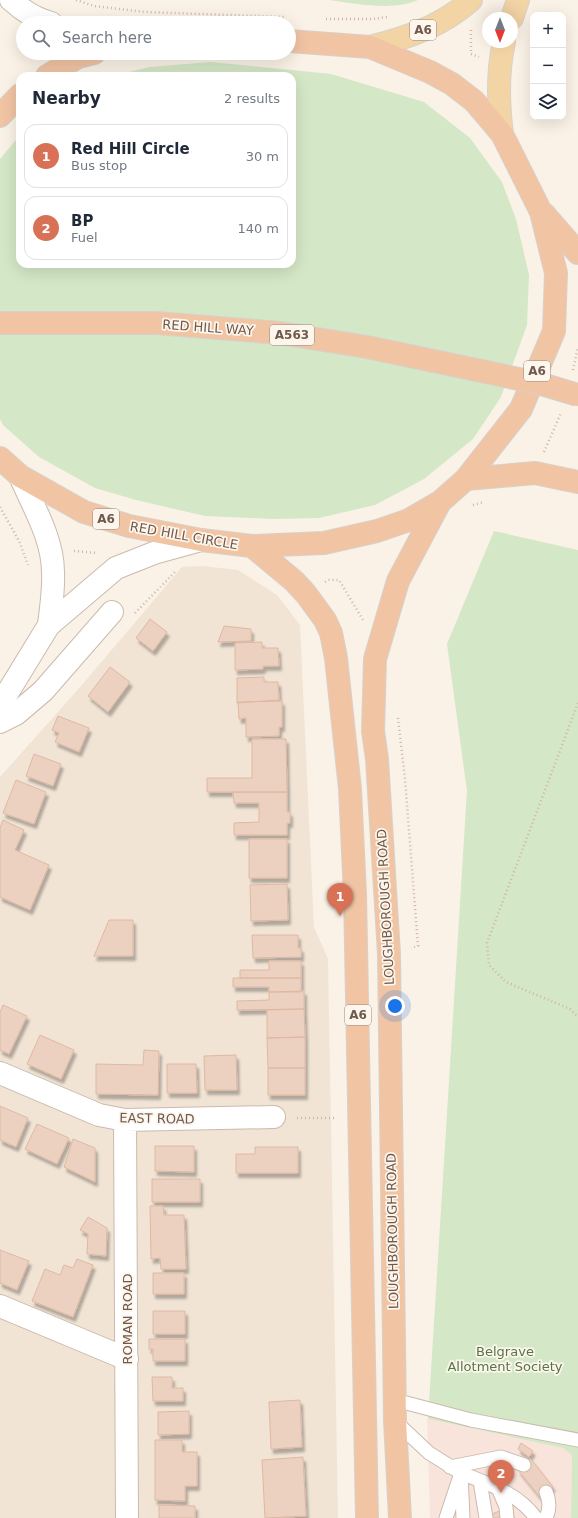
<!DOCTYPE html>
<html lang="en">
<head>
<meta charset="utf-8">
<style>
  :root { --surface:#fff; --page:#f2f2f3; --text:#1f2937; --muted:#747a83; --line:#e0e1e3; --accent:#d97157 }
  body { margin:0; font-family:"DejaVu Sans",sans-serif; background:var(--page); color:var(--text) }
  .controls { position:absolute; right:12px; top:12px; display:grid; overflow:hidden; border-radius:8px; box-shadow:0 4px 16px #0002 }
  .controls button { width:36px; height:36px; display:grid; place-items:center; padding:0; border:0; border-bottom:1px solid var(--line); background:var(--surface); color:var(--text); font:20px sans-serif }
  .compass { position:absolute; left:482px; top:12px; width:36px; height:36px; border-radius:50%; background:var(--surface); box-shadow:0 4px 16px #0002; rotate:180deg }
  .you { position:absolute; left:395px; top:1006px; width:14px; height:14px; margin:-10px; border:3px solid #fff; border-radius:50%; background:#1a73e8; box-shadow:0 0 0 6px #1a73e833 }
  .badge { display:grid; place-items:center; width:26px; height:26px; border-radius:50%; background:var(--accent); color:#fff; font-size:13px; font-weight:700 }
  .pin { position:absolute; translate:-50% -33px; filter:drop-shadow(0 1px 2px #0008) }
  .pin::after { content:''; position:absolute; top:21px; width:14px; height:12px; background:inherit; clip-path:polygon(0 0,100% 0,50% 100%) }
  .list { margin:0; padding:0; list-style:none }
  h2 { display:flex; justify-content:space-between; align-items:center; height:52px; margin:0; padding:0 16px; font-size:17px }
  h2 small { font-size:13px; font-weight:400; color:var(--muted) }
  .list li { display:grid; grid-template-columns:26px 1fr auto; gap:12px; align-items:center; box-sizing:border-box; height:64px; margin:0 8px 8px; padding:0 8px; border:1px solid var(--line); border-radius:12px }
  .list b { display:block; font-size:15px; white-space:nowrap }
  .list p { margin:0; font-size:13px; white-space:nowrap; color:var(--muted) }
  .list em { font-size:13px; font-style:normal; color:var(--muted) }
  .icon { flex:none; width:22px; height:22px; fill:none; stroke:currentColor; stroke-width:2; stroke-linecap:round; stroke-linejoin:round }
  .map { position:relative; flex:none; width:578px; height:1518px; overflow:hidden }
  .search { position:absolute; background:var(--surface); box-shadow:0 4px 16px #0002; left:16px; top:16px; width:280px; height:44px; display:flex; align-items:center; gap:10px; box-sizing:border-box; padding:0 14px; border-radius:22px; color:var(--muted); font-size:15px }
  .panel { position:absolute; background:var(--surface); box-shadow:0 4px 16px #0002; left:16px; top:72px; width:280px; height:196px; border-radius:12px }
  .map>svg:first-child { display:block }
  .residential { fill:#f1e4d5 }
  .commercial { fill:#f9e4db }
  .green { fill:#d4e7c6 }
  .building { fill:#edd1c0; stroke:#deb8a2; filter:url(#shadow) }
  .lines { fill:none; stroke-linecap:round; stroke-linejoin:round }
  .service-casing { stroke:#cbbaad; stroke-width:15 }
  .minor-casing { stroke:#cbbaad; stroke-width:24 }
  .tertiary-casing { stroke:#cbbaad; stroke-width:24 }
  .primary-casing { stroke:#d7d1cd; stroke-width:24 }
  .trunk-casing { stroke:#d7d1cd; stroke-width:24 }
  .path { stroke:#d2b5a4; stroke-width:2.5; stroke-dasharray:1 3; stroke-linecap:butt }
  .service { stroke:#fff; stroke-width:13 }
  .minor { stroke:#fff; stroke-width:22 }
  .tertiary { stroke:#fff; stroke-width:22 }
  .primary { stroke:#f3d4a5; stroke-width:22 }
  .trunk { stroke:#f1c4a4; stroke-width:22 }
  .trunk-bridge-casing { stroke:#d7d1cd; stroke-width:24; stroke-linecap:butt }
  .trunk-bridge { stroke:#f1c4a4; stroke-width:22 }
  .labels { text-anchor:middle; stroke-width:3.5; stroke-linejoin:round; paint-order:stroke }
  .shield { fill:#fdf6ec; stroke:#9b887d; stroke-width:1 }
  .shield-label { font-size:12px; font-weight:bold; fill:#71594d }
  .street-label { font-size:13px; fill:#71594d; stroke:#fdf6ec }
  .park-label { font-size:13px; fill:#557646; stroke:#fdf6ec }
</style>
</head>
<body>
<div class="map">
<svg width="578" height="1518" viewBox="0 0 578 1518">
  <defs>
    <filter id="shadow"><feDropShadow dx="2.5" dy="4.5" stdDeviation="1" flood-color="#0004"/></filter>
  </defs>
  <rect width="100%" height="100%" fill="#faf2e6"/>
  <path class="residential" d="M 203,566 L 238,570 L 277,595 L 300,625 L 314,927 L 328,959 L 338,1518 L 0,1518 L 0,777 L 81,686 L 182,567 Z"/>
  <path class="commercial" d="M 427,1419 L 563,1448 L 572,1455 L 571,1518 L 430,1518 Z"/>
  <path class="green" d="M 330,0 L 418,0 C 394,11 356,4 330,0 Z
    M 211,62 L 331,74 L 424,102 L 470,138 L 502,182 L 516,219 L 529,275 L 527,325 L 501,397 L 473,439 L 424,479 L 375,505 L 319,518 L 275,519 L 205,516 L 136,500 L 95,488 L 39,457 L 3,425 L 0,419 L 0,159 L 20,135 L 20,264 L 292,264 L 292,76 L 113,76 L 149,67 Z
    M 494,531 L 578,550 L 578,1518 L 571,1518 L 572,1455 L 563,1448 L 428,1419 L 467,791 L 447,644 Z"/>
  <path class="building" d="M 150,619 L 167,632 L 153,651 L 136,638 Z
    M 224,626 L 251,629 L 251,641 L 218,642 Z
    M 262,642 L 262,648 L 278,648 L 279,666 L 263,666 L 263,669 L 235,670 L 235,643 Z
    M 110,667 L 130,682 L 108,712 L 88,696 Z
    M 264,677 L 264,682 L 278,682 L 279,700 L 237,703 L 237,678 Z
    M 282,701 L 282,727 L 279,727 L 279,736 L 246,737 L 246,718 L 239,719 L 238,702 Z
    M 58,716 L 89,728 L 79,752 L 55,742 L 59,733 L 52,730 Z
    M 252,739 L 286,739 L 287,792 L 207,792 L 207,778 L 252,778 Z
    M 34,754 L 61,764 L 53,786 L 26,776 Z
    M 16,780 L 46,792 L 34,824 L 3,813 Z
    M 233,792 L 287,792 L 287,812 L 290,812 L 290,823 L 287,823 L 287,835 L 234,835 L 234,823 L 259,822 L 259,803 L 234,803 Z
    M 3,820 L 24,830 L 15,850 L 49,865 L 30,910 L 0,897 L 0,828 Z
    M 249,839 L 287,839 L 287,878 L 249,878 Z
    M 287,884 L 288,920 L 251,921 L 250,885 Z
    M 109,920 L 133,920 L 133,956 L 94,956 Z
    M 252,935 L 298,935 L 298,948 L 301,948 L 301,957 L 253,958 Z
    M 269,961 L 301,961 L 301,978 L 240,978 L 240,970 L 269,970 Z
    M 233,978 L 301,978 L 301,992 L 269,992 L 269,987 L 233,987 Z
    M 304,991 L 304,1009 L 237,1010 L 237,1001 L 269,1000 L 269,992 Z
    M 3,1005 L 27,1016 L 9,1054 L 0,1050 L 0,1012 Z
    M 304,1009 L 305,1037 L 267,1038 L 267,1010 Z
    M 40,1035 L 74,1050 L 61,1079 L 27,1064 Z
    M 305,1037 L 305,1068 L 268,1068 L 267,1038 Z
    M 144,1050 L 159,1051 L 158,1095 L 96,1094 L 96,1064 L 143,1065 Z
    M 236,1055 L 237,1090 L 205,1090 L 204,1056 Z
    M 167,1064 L 196,1064 L 197,1093 L 167,1093 Z
    M 268,1068 L 305,1068 L 305,1095 L 268,1095 Z
    M 0,1106 L 28,1118 L 16,1147 L 0,1140 Z
    M 37,1124 L 69,1138 L 57,1164 L 25,1149 Z
    M 73,1139 L 95,1148 L 95,1182 L 64,1167 Z
    M 155,1146 L 194,1146 L 194,1172 L 155,1171 Z
    M 255,1147 L 298,1147 L 298,1173 L 236,1173 L 236,1154 L 255,1154 Z
    M 152,1179 L 200,1179 L 200,1202 L 152,1202 Z
    M 150,1206 L 163,1206 L 164,1215 L 184,1215 L 186,1269 L 161,1269 L 160,1258 L 151,1259 Z
    M 88,1217 L 107,1228 L 106,1256 L 87,1254 L 88,1234 L 80,1230 Z
    M 0,1250 L 29,1261 L 17,1290 L 0,1283 Z
    M 77,1259 L 93,1265 L 73,1317 L 32,1301 L 45,1269 L 60,1275 L 64,1265 L 73,1268 Z
    M 153,1273 L 184,1273 L 184,1294 L 153,1294 Z
    M 153,1311 L 185,1311 L 185,1334 L 153,1334 Z
    M 149,1339 L 185,1339 L 185,1361 L 153,1361 L 153,1349 L 149,1349 Z
    M 152,1377 L 172,1377 L 172,1388 L 183,1388 L 183,1401 L 153,1401 Z
    M 300,1400 L 302,1447 L 271,1449 L 269,1402 Z
    M 189,1411 L 189,1434 L 158,1435 L 158,1412 Z
    M 155,1440 L 182,1440 L 182,1452 L 197,1452 L 197,1486 L 185,1486 L 185,1501 L 155,1500 Z
    M 521,1443 L 533,1451 L 529,1457 L 518,1449 Z
    M 303,1457 L 306,1516 L 265,1518 L 262,1460 Z
    M 531,1459 L 553,1487 L 540,1497 L 518,1470 Z
    M 159,1505 L 195,1506 L 195,1518 L 159,1518 Z
    M 502,1510 L 513,1516 L 515,1518 L 490,1518 L 492,1514 Z"/>
  <g class="lines">
    <g class="service-casing">
      <path id="service" d="M 395,1400 L 471,1420 L 578,1440
        M 395,1421 L 429,1453 L 461,1473 L 446,1518
        M 450,1467 L 501,1457 L 524,1465
        M 480,1481 L 486,1518
        M 498,1488 L 506,1507 L 507,1518
        M 463,1518 L 461,1473 C 489,1484 518,1493 536,1518
        M 546,1518 C 550,1509 550,1501 546,1492"/>
    </g>
    <g class="minor-casing">
      <path id="minor" d="M 0,722 L 16,714 L 43,691 L 112,612
        M 0,1073 L 99,1115 L 125,1120 L 274,1117
        M 125,1120 L 127,1518
        M 0,1306 L 127,1359"/>
    </g>
    <g class="tertiary-casing">
      <path id="tertiary" d="M 11,0 C 23,11 36,19 51,23
        M 20,476 C 33,506 53,539 53,572 C 54,590 51,607 49,625
        M 0,705 L 49,625 L 116,568 L 154,553 L 201,540"/>
    </g>
    <g class="primary-casing">
      <path id="primary" d="M 512,18 L 518,0
        M 370,47 C 407,38 442,26 471,0
        M 502,134 C 498,103 497,73 504,42"/>
    </g>
    <g class="trunk-casing">
      <path id="trunk" d="M 47,76 L 78,57 L 94,53
        M 0,116 L 20,95
        M 544,214 L 578,253
        M 0,458 L 20,476 L 84,512 L 129,526 L 201,540 L 252,546 L 324,543 L 377,531 L 409,520 L 440,502 L 466,479 L 521,409 L 554,331 L 556,273 L 541,212 L 502,134 L 474,101 L 452,84 L 430,72 L 370,47 L 289,41
        M 466,479 L 535,473 L 578,482
        M 252,546 L 294,581 L 306,594 L 325,620 L 331,633 L 336,658 L 350,789 L 355,894 L 367,1518
        M 400,1518 L 395,1421 L 389,954 L 377,759 L 373,731 L 375,659 L 398,581 L 440,502"/>
    </g>
    <path class="path" d="M 76,0 L 94,6 L 145,12 L 285,17
      M 326,19 L 373,19 L 387,17
      M 471,30 L 471,54 L 479,57
      M 573,370 L 578,347
      M 544,452 L 561,413
      M 473,505 L 484,502
      M 0,507 L 19,541 L 28,565
      M 74,551 L 97,553
      M 325,582 L 329,580 L 339,580 L 363,620
      M 135,613 L 175,572
      M 578,703 L 487,943 L 489,965 L 506,982 L 570,1009 L 578,1017
      M 398,718 L 405,779 L 418,946 L 411,948
      M 297,1118 L 336,1118"/>
    <use href="#service" class="service"/>
    <use href="#minor" class="minor"/>
    <use href="#tertiary" class="tertiary"/>
    <use href="#primary" class="primary"/>
    <use href="#trunk" class="trunk"/>
    <g class="trunk-bridge-casing">
      <path id="trunk-bridge" d="M 0,323 L 157,323 L 280,333 L 367,347 L 538,383 L 578,395"/>
    </g>
    <use href="#trunk-bridge" class="trunk-bridge"/>
  </g>
  <g class="labels">
    <g class="shield">
      <rect x="410" y="20" width="26" height="20" rx="3"/>
      <rect x="270" y="325" width="44" height="20" rx="3"/>
      <rect x="524" y="361" width="26" height="20" rx="3"/>
      <rect x="93" y="509" width="26" height="20" rx="3"/>
      <rect x="345" y="1005" width="26" height="20" rx="3"/>
    </g>
    <g class="shield-label">
      <text x="423" y="34">A6</text>
      <text x="292" y="339">A563</text>
      <text x="537" y="375">A6</text>
      <text x="106" y="523">A6</text>
      <text x="358" y="1019">A6</text>
    </g>
    <g class="street-label">
      <text transform="translate(208 327) rotate(4)" y="5">RED HILL WAY</text>
      <text transform="translate(184 535) rotate(10)" y="5">RED HILL CIRCLE</text>
      <text transform="translate(385 907) rotate(-93)" y="5">LOUGHBOROUGH ROAD</text>
      <text transform="translate(157 1118) rotate(1)" y="5">EAST ROAD</text>
      <text transform="translate(392 1231) rotate(-91)" y="5">LOUGHBOROUGH ROAD</text>
      <text transform="translate(127 1319) rotate(-90)" y="5">ROMAN ROAD</text>
    </g>
    <g class="park-label">
      <text x="505" y="1356">Belgrave<tspan x="505" dy="15">Allotment Society</tspan></text>
    </g>
  </g>
</svg>
<div class="controls">
<button>+</button>
<button>−</button>
<button><svg class="icon" aria-label="layers" viewBox="0 0 24 24"><path d="M12 4l9 5-9 5-9-5zM3 14l9 5 9-5"/></svg></button>
</div>
<svg class="compass" viewBox="-18 -18 36 36"><path d="M0-13l5 13h-10z" fill="#e53935"/><path d="M0 13l5-13h-10z" fill="#747a83"/></svg>
<div class="you"></div>
<div class="pin badge" style="left:340px;top:916px">1</div>
<div class="pin badge" style="left:501px;top:1493px">2</div>
<div class="search"><svg class="icon" aria-label="search" viewBox="0 0 24 24"><circle cx="10" cy="10" r="6"/><path d="M15 15l6 6"/></svg>Search here</div>
<section class="panel">
<h2>Nearby<small>2 results</small></h2>
<ul class="list">
<li><span class="badge">1</span><div><b>Red Hill Circle</b><p>Bus stop</p></div><em>30 m</em></li>
<li><span class="badge">2</span><div><b>BP</b><p>Fuel</p></div><em>140 m</em></li>
</ul>
</section>
</div>
</body>
</html>
